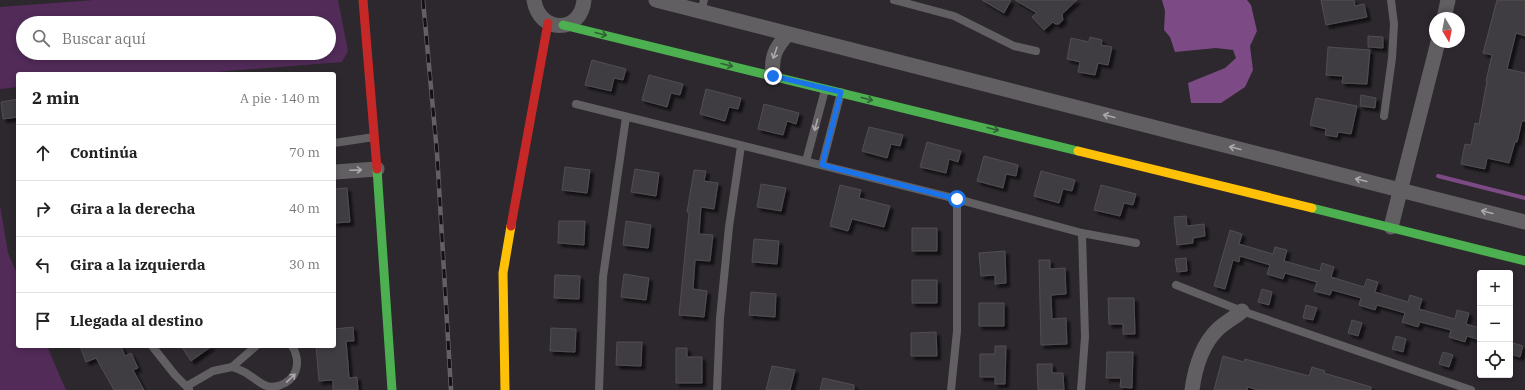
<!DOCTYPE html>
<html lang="es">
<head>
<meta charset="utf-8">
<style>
  :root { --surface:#fff; --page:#f6f6f6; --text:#222; --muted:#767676; --line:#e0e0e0 }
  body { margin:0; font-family:"IBM Plex Serif",serif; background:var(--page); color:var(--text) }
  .controls { position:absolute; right:12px; bottom:12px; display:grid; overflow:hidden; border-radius:4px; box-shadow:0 2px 6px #0003 }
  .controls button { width:36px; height:36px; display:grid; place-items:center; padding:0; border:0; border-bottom:1px solid var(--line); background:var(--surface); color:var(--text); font:20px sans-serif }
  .compass { position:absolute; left:1429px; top:12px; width:36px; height:36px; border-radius:50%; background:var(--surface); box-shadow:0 2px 6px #0003; rotate:170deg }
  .stop { position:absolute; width:12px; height:12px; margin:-9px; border:3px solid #1a73e8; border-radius:50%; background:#fff }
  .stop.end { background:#1a73e8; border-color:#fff; box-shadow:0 1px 4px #0008 }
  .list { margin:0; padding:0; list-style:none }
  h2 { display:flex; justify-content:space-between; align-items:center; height:52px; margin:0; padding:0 16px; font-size:17px }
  h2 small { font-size:13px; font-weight:400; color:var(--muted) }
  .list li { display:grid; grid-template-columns:26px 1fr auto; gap:12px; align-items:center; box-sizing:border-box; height:56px; padding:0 16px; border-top:1px solid var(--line) }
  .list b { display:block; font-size:15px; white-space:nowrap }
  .list em { font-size:13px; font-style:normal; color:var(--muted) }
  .icon { flex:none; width:22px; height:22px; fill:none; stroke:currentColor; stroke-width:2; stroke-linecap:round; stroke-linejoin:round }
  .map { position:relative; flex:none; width:1525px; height:390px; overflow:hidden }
  .search { position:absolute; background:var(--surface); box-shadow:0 2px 6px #0003; left:16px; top:16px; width:320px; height:44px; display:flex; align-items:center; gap:10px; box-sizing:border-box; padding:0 14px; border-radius:22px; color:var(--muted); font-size:15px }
  .panel { position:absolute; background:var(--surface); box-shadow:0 2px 6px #0003; left:16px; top:72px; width:320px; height:276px; border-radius:4px }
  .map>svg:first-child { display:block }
  .park { fill:#522b59; fill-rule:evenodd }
  .water { fill:#7c4a84 }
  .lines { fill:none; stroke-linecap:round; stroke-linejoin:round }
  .stream { stroke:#7c4a84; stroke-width:4 }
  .building { fill:#413e42; stroke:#504d51; filter:url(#shadow) }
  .lane { stroke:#615f61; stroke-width:8 }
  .street { stroke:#615f61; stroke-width:15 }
  .fast { stroke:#4caf50; stroke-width:9 }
  .slow { stroke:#ffc107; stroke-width:9 }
  .jam { stroke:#c62828; stroke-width:9 }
  .rail-casing { stroke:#636063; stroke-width:4.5 }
  .rail { stroke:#141114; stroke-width:3; stroke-dasharray:9; stroke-linecap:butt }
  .oneway { stroke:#306032 }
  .oneway2 { stroke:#aca9ac }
  .route { stroke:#1a73e8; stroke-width:5 }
</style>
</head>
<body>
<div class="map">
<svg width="1525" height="390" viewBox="0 0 1525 390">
  <defs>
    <filter id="shadow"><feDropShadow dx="3.5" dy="3.5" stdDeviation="1" flood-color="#0009"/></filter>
  </defs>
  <rect width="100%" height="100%" fill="#2c282d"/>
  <path class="park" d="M 94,0 L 338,0 L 348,51 L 342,62 L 190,74 L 18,74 L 18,87 L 0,89 L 0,7 ZM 23,23 L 329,23 L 329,53 L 23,53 Z
    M 0,205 L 8,253 L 18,276 L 18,346 L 47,346 L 66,390 L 0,390 Z"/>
  <path class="water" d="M 1162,0 L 1247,0 L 1251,5 L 1257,31 L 1250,46 L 1253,70 L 1245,87 L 1221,103 L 1191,103 L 1188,83 L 1225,68 L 1236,58 L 1233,50 L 1216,48 L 1175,52 L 1170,37 L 1164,30 L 1165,11 Z"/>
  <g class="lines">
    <path class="stream" d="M 1438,176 L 1525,198"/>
  </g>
  <path class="building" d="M 982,0 L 1011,0 L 1004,13 Z
    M 1015,0 L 1077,0 L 1062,14 L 1063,20 L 1059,24 L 1055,24 L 1053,22 L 1044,30 L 1032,17 L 1037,13 Z
    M 1321,0 L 1354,0 L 1355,6 L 1364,4 L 1367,17 L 1326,25 Z
    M 1497,0 L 1525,0 L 1525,36 L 1516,33 L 1507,69 L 1525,73 L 1525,121 L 1522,121 L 1517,142 L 1515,142 L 1509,163 L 1487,158 L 1485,169 L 1461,164 L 1465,144 L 1471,145 L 1475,123 L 1479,124 L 1487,81 L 1486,81 L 1492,55 L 1483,53 Z
    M 1368,36 L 1383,37 L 1383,48 L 1368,47 Z
    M 1090,37 L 1102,40 L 1101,45 L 1112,47 L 1108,65 L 1098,63 L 1095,75 L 1078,72 L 1080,62 L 1067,59 L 1071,38 L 1089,42 Z
    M 1328,47 L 1370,50 L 1367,84 L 1342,83 L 1343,76 L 1326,75 Z
    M 592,60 L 626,69 L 623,80 L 614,78 L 611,91 L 585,85 Z
    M 649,75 L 683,84 L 680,95 L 671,93 L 667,107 L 642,100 Z
    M 706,89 L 741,98 L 738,109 L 729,107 L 725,121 L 700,114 Z
    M 1361,95 L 1376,98 L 1375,108 L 1360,106 Z
    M 1316,98 L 1357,106 L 1351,134 L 1338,132 L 1337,137 L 1325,135 L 1326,129 L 1310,125 Z
    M 18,99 L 18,117 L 3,119 L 1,102 Z
    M 764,104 L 799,113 L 796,124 L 787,121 L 783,135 L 758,129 Z
    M 869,127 L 903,135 L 900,146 L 891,144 L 887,158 L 862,151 Z
    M 927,142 L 961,151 L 958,162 L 949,159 L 946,173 L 920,167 Z
    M 984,156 L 1018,165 L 1016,176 L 1006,174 L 1003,188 L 977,181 Z
    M 565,167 L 590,170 L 587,193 L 562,190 Z
    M 635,169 L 659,173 L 656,196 L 631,192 Z
    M 694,170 L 706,171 L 704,181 L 718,183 L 714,209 L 701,207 L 699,234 L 713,235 L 710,261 L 695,260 L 693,289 L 707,291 L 704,317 L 679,315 L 689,213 L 687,212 Z
    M 1041,171 L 1075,180 L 1072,191 L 1063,189 L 1059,203 L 1034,196 Z
    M 761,184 L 786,188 L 781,211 L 757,207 Z
    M 840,185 L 861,190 L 859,198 L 890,206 L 884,227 L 852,219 L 848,231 L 830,226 Z
    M 1101,185 L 1136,194 L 1133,205 L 1124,203 L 1120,216 L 1094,210 Z
    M 347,188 L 350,222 L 334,223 L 334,189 Z
    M 1186,216 L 1187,226 L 1204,224 L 1205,236 L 1193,238 L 1193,243 L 1177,245 L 1174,217 Z
    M 559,221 L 585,221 L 584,245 L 558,243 Z
    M 626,221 L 651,225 L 648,248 L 623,245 Z
    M 912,228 L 937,228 L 937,251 L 912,251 Z
    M 1230,230 L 1242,234 L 1239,244 L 1273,254 L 1275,247 L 1287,250 L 1284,261 L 1320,271 L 1322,263 L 1334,267 L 1331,277 L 1364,287 L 1367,279 L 1378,282 L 1375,292 L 1408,302 L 1410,295 L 1422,299 L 1419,309 L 1455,319 L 1457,310 L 1469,313 L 1466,324 L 1480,328 L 1480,340 L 1467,336 L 1465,342 L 1449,337 L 1451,330 L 1420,322 L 1418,327 L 1402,322 L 1405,313 L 1377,305 L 1375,310 L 1359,305 L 1361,298 L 1332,290 L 1330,295 L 1314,291 L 1317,282 L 1285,273 L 1283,279 L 1267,274 L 1270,265 L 1240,256 L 1239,262 L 1233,260 L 1225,289 L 1214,286 Z
    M 754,239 L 779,241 L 777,264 L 752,262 Z
    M 1005,251 L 1006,283 L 995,284 L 995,275 L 981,276 L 979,253 Z
    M 1186,258 L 1187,271 L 1177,272 L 1175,259 Z
    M 1039,260 L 1050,260 L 1050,269 L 1065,268 L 1066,294 L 1051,295 L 1052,319 L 1066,318 L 1067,344 L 1041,345 Z
    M 624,274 L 649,278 L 646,300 L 621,297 Z
    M 555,275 L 580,276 L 579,299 L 554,298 Z
    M 912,280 L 937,280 L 937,303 L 912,303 Z
    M 1262,289 L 1272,292 L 1269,305 L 1258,302 Z
    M 751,292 L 776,294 L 775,317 L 749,315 Z
    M 1108,298 L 1134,298 L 1135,334 L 1123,334 L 1123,324 L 1109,324 Z
    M 979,303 L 1004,303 L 1004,326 L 979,326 Z
    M 1306,305 L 1317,308 L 1313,320 L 1303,318 Z
    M 1352,320 L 1362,323 L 1358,336 L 1348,333 Z
    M 353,327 L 354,341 L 346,341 L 348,363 L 349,378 L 357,377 L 358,390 L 333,390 L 333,380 L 319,381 L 316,346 L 334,346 L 334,329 Z
    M 551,328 L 576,329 L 575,352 L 550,351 Z
    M 936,332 L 937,356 L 911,356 L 911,333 Z
    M 1396,336 L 1406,339 L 1403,352 L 1392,349 Z
    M 617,342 L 642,342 L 641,366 L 616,365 Z
    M 1510,342 L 1523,346 L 1520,357 L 1510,354 Z
    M 80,346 L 121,346 L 125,356 L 131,353 L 138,368 L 133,370 L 144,390 L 114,390 L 96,358 L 86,362 Z
    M 181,346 L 212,346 L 191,361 Z
    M 995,346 L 1006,346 L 1005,384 L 995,384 L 995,377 L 980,377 L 980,354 L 995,354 Z
    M 676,348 L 687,348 L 687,357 L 702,357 L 702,383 L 676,383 Z
    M 1107,352 L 1133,352 L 1132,388 L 1120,387 L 1121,378 L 1106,378 Z
    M 1443,352 L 1453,355 L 1449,367 L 1439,364 Z
    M 1223,356 L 1244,362 L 1245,359 L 1309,376 L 1312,367 L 1325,371 L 1324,373 L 1371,387 L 1371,390 L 1258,390 L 1248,387 L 1247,390 L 1214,390 Z
    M 1037,364 L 1052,364 L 1052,373 L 1063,373 L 1064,390 L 1038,390 Z
    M 772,366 L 795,370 L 790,390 L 766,390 Z
    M 823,378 L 854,385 L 854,390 L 820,390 Z"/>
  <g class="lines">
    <path class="lane" d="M 894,0 L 954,16 L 1014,46 L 1036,51
      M 701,11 L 704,0
      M 576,104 L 957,199 L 1082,233 L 1136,243
      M 1384,116 L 1392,58 L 1394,24 L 1391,0
      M 334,143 L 374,137
      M 806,161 L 825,90
      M 822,165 L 841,92
      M 1176,285 L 1242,311 L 1471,390
      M 152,346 L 175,375 L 189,389
      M 232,367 C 238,369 244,371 249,375 C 256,379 260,384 267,386 C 274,388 279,386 285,383 C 299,375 300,359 292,346
      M 187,386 L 213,371 L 232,367 L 256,346
      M 599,390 L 603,277 L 626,117
      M 717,390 L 720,318 L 729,227 L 741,146
      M 951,390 L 957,331 L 957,199
      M 1081,390 L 1085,337 L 1082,233"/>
    <path class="street" d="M 534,0 C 539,34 581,34 584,0
      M 656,0 L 1525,222
      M 1444,18 L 1448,0
      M 773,76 C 771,57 775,48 788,34
      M 335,172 L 377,169
      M 1391,227 L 1438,42
      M 1192,390 C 1195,368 1201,346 1217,330 C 1224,323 1234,318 1242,311"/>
    <path class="fast" d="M 563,25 L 1078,151
      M 377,169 L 392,390
      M 1312,208 L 1525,261"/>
    <path class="slow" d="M 1078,151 L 1312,208
      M 505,390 L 503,273 L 511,226"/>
    <path class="jam" d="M 363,0 L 377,169
      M 511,226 L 548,23"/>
    <g class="rail-casing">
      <path id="rail" d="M 423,0 L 437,153 L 451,390"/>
    </g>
    <use href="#rail" class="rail"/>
  </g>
  <defs><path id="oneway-shaft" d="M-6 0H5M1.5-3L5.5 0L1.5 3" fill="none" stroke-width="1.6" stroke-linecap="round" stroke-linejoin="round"/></defs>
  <g class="oneway">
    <use href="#oneway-shaft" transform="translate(601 34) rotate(14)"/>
    <use href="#oneway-shaft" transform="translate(727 65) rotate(14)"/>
    <use href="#oneway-shaft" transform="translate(867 99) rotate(14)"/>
    <use href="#oneway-shaft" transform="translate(993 129) rotate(14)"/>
  </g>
  <g class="oneway2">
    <use href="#oneway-shaft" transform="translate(775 53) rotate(109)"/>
    <use href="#oneway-shaft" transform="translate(1109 116) rotate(-166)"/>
    <use href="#oneway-shaft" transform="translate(816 125) rotate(105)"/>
    <use href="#oneway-shaft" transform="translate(1235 148) rotate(-166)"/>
    <use href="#oneway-shaft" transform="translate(356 170) rotate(-2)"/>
    <use href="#oneway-shaft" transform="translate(1361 180) rotate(-166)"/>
    <use href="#oneway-shaft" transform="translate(1487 212) rotate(-166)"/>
    <use href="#oneway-shaft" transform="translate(291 378) rotate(-44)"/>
  </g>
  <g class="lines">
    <path class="route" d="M 773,76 L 841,92 L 822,165 L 957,199"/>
  </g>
</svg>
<div class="controls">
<button>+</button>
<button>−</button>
<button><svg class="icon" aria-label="locate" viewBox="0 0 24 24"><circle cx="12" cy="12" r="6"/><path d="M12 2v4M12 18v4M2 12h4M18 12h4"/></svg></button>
</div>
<svg class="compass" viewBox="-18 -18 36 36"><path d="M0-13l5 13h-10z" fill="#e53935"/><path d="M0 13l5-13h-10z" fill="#767676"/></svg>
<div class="stop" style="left:957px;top:199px"></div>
<div class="stop end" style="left:773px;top:76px"></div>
<div class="search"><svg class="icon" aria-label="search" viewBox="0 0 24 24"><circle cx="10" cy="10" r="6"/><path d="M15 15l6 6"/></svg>Buscar aquí</div>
<section class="panel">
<h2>2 min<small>A pie · 140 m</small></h2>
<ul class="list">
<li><svg class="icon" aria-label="ahead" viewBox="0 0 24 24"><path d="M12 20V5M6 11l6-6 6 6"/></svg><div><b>Continúa</b></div><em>70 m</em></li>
<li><svg class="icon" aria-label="right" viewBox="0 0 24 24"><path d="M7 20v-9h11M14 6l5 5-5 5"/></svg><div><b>Gira a la derecha</b></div><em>40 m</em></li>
<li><svg class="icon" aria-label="left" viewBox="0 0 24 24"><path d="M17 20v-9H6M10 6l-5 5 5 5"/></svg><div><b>Gira a la izquierda</b></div><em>30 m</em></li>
<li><svg class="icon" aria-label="arrive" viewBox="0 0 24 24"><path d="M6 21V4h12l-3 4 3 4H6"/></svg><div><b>Llegada al destino</b></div></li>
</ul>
</section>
</div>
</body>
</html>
